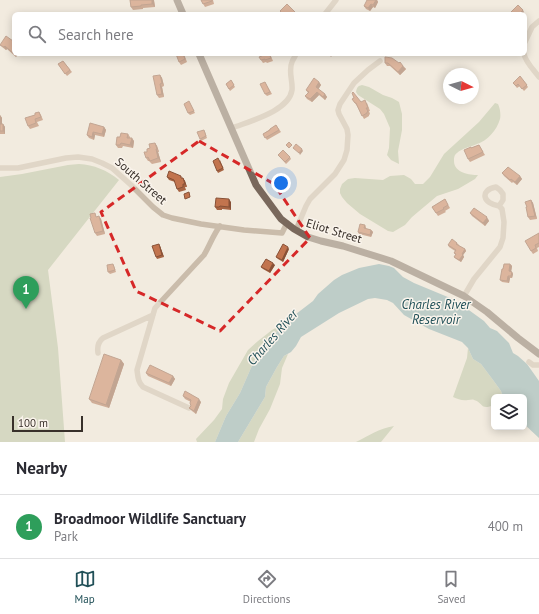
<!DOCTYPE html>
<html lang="en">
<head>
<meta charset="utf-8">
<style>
  :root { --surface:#fff; --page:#f2f2f3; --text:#2b2b33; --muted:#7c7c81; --line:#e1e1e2; --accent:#215058 }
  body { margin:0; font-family:"PT Sans",sans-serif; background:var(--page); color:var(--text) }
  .controls { position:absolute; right:12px; bottom:12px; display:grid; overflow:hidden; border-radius:6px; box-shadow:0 2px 10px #0003 }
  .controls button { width:36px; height:36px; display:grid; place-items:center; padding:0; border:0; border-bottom:1px solid var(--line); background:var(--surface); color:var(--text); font:20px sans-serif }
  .compass { position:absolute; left:443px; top:68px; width:36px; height:36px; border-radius:50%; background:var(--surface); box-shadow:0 2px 10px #0003; rotate:95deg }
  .scale { position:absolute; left:12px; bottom:10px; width:71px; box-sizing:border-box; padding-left:4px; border:2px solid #38302a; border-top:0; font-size:11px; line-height:14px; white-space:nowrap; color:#38302a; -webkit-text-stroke:3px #faf4ec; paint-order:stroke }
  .you { position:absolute; left:281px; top:183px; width:14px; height:14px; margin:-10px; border:3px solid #fff; border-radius:50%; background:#1a73e8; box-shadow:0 0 0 6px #1a73e833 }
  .badge { display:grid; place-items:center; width:26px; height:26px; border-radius:50%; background:var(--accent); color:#fff; font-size:13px; font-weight:700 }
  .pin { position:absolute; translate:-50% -33px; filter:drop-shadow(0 1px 2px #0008) }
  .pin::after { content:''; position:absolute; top:21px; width:14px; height:12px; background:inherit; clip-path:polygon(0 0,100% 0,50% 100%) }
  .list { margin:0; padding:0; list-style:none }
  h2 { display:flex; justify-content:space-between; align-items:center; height:52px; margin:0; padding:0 16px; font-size:17px }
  h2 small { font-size:13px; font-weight:400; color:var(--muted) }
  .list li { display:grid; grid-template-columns:26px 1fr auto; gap:12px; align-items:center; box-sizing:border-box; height:64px; padding:0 16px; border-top:1px solid var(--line) }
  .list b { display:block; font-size:15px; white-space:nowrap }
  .list p { margin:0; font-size:13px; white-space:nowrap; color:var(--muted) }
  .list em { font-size:13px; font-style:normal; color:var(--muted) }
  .icon { flex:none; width:22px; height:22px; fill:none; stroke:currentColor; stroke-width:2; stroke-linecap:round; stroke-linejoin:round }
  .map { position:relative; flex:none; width:539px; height:442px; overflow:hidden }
  .search { position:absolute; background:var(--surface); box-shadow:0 2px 10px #0003; left:12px; right:12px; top:12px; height:44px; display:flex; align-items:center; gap:10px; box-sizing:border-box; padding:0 14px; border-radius:6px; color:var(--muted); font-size:15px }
  .sheet { height:116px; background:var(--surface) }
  nav { display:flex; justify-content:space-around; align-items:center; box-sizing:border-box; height:56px; border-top:1px solid var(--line); background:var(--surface); font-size:11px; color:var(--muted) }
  nav a { display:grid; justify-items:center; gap:2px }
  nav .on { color:var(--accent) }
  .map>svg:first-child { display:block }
  .green { fill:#b3c19f }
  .water { fill:#7fa8ae }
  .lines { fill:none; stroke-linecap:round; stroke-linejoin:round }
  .minor { stroke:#cabcab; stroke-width:5.5 }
  .major { stroke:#79685c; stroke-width:7 }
  .wall { fill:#a76443 }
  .shaded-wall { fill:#885137 }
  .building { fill:#c2744e; stroke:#885137 }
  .marked { fill:none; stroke:#d62828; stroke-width:3; stroke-dasharray:8 5; stroke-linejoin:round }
  .labels { text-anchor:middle; stroke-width:3; stroke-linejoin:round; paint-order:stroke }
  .street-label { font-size:12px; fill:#38302a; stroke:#faf4ec }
  .water-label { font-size:13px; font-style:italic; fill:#215058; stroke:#faf4ec }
</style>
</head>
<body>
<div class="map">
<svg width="539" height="442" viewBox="0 0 539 442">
  <rect width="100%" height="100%" fill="#f2ebdf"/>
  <path class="green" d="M 362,85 L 369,87 L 383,95 L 392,98 L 399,102 L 402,114 L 402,130 L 398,151 L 399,164 L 391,160 L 387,155 L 389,148 L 390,128 L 384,114 L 380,109 L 358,95 L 356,92 C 357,87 358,86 362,85 Z
    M 495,103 L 498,104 C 500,108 501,115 500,119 C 497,130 487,141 477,144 C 471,147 462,148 457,153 C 454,155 454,158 454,161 C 454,173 470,175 478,175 L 475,179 L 458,189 L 437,196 L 412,217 L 405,225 L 393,232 L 388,231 L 360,214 L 347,203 L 342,197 L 340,193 L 340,189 L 342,184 L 348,179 L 355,178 L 383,180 L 390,176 L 404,175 L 411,179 L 415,184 L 423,184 L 430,177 L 444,154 L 479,122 Z
    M 79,164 C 94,165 107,170 119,180 L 48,270 L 58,348 L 65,442 L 0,442 L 0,177 L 22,174 L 68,165 Z
    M 283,324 L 254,361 L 240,393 L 226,416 L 215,442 L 197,442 L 196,439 L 214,420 L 222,409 L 223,399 L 229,383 L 248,350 L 258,341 L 272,330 Z
    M 468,348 L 473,359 L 481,364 L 493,380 L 501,391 L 503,397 L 494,397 L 494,405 C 480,411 483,402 474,400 C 473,399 470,400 468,400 C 462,401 458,399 453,397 L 467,358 Z
    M 288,354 L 282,368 L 280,384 L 270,409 L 259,429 L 254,442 L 238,442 L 265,397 L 266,387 L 277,367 L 284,356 Z
    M 394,426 L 381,442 L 356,442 C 370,435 378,429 394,426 Z"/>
  <path class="water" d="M 379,264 L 389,266 L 394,268 L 403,277 L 414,283 L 455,300 L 484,321 L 490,328 L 497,331 L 509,343 L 513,353 L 518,356 L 527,364 L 539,381 L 539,438 L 524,424 L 524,397 L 503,397 L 501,391 L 493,380 L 481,364 L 473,359 L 468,348 L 462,342 L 429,329 L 404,315 L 393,303 L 387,300 L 375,298 L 368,299 L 339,313 L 301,337 L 296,346 L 291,352 L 284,356 L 277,367 L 266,387 L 265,397 L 238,442 L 215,442 L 226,416 L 240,393 L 254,361 L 283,324 L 313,301 L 318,294 L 334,280 L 342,275 L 359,268 Z"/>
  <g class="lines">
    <path class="minor" d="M 325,14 L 336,0
      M 525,42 L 532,27 L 539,21
      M 524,54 C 526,63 534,70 539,77
      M 232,128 C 250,121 289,111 292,90 C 293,81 288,71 292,62 C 293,59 295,57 296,54
      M 0,168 L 18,168 L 66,158 L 78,157 L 92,159 L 102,163 L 112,168 L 131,185 L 153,207 L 163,215 L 172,218 L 201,224 L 244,230 L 282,233 L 287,223
      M 296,230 L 306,206 L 310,199 L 335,174 L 344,160 L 347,150 L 348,135 L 347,129 L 339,114 L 338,110 L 340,104 L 354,83 L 368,70 L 380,61
      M 464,296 L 474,279 L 500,247 L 503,238 L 504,222 L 502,209 L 499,206 C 483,204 479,190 496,187 L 500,190 L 503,194 L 503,200 L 499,206
      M 98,353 C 97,347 98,342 103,338 L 153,315
      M 529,362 L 533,365 L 539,365
      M 189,408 L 143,387 C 138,382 138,377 137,370 L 155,308 L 204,255 C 210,245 213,235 220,226"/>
    <path class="major" d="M 177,0 L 183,14
      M 199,54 L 256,185 L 267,200 L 281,219 L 294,229 L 308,237 L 321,241 L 343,246 L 391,261 L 464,296 L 487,312 L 518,338 L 539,354"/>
  </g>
  <path class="wall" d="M 130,0 L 154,0 L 155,7 L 143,8 L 143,9 L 133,10 L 131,7 Z
    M 201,0 L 213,0 L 214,4 L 205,7 Z
    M 377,0 L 378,2 L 375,8 L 373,7 L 370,11 L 366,9 L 364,6 Z
    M 13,41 L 14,43 L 14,54 L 18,54 L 16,57 L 7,49 L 6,50 L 2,47 L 0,45 Z
    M 184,54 L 187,62 L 181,65 L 179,62 Z
    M 261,54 L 270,54 L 273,61 L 267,63 L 266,62 L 263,63 L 261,60 L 262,56 Z
    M 63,61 L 72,72 L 67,76 L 58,64 Z
    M 385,63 L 399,63 L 403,66 L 406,69 L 400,75 L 390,66 L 387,66 Z
    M 160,75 L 162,78 L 164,86 L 162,87 L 164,97 L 159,98 L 157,95 Z
    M 520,76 L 528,87 L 524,91 L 520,86 L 517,88 L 513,83 Z
    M 231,80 L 235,87 L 230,91 L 226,84 Z
    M 265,82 L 272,94 L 267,96 L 265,94 Z
    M 319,82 L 321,85 L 318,89 L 325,94 L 327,97 L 325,100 L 319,95 L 312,102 L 307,99 L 305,96 L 308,93 L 306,90 Z
    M 352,99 L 361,102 L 367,103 L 370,111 L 369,111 L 370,114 L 369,115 L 369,116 L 364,119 L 357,106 Z
    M 190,103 L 195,113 L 190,115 L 188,113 Z
    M 39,112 L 41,115 L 43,120 L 37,122 L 39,126 L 30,129 L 28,126 L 35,115 Z
    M 0,115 L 2,118 L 2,124 L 3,124 L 5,127 L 5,134 L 0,134 Z
    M 276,125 L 281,132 L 267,140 L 263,134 Z
    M 104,127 L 106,130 L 104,137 L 95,135 L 94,140 L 89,138 L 87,135 Z
    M 205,132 L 207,138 L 201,141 L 200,139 Z
    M 128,134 L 130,137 L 130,138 L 134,141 L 133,148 L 123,146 L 122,148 L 118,148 L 116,145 L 120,137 Z
    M 155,143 L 157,146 L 159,152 L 158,152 L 161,162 L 152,164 L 149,161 L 148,161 L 146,158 L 150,148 Z
    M 479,145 L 485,155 L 470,162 L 468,159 L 471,148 Z
    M 278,155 L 290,157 L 291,159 L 286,164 Z
    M 220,160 L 224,170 L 218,173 L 217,171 Z
    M 502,173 L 520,176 L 522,179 L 517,185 L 513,182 L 512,183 L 504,176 Z
    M 167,177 L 183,178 L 185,181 L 187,187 L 185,187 L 186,190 L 179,192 L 177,189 L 175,182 L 169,180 Z
    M 445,199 L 450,208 L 445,211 L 446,212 L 438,216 L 432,207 Z
    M 531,200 L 533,203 L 537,219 L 530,220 L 528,217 L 527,207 Z
    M 231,202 L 231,210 L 222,209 L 222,210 L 217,210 L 215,207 Z
    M 470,213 L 489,220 L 488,220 L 489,221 L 485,226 L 472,216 Z
    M 97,216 L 101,219 L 105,234 L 97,236 L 95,233 Z
    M 365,225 L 366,227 L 366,229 L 371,230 L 373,232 L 371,237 L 359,234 L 358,232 Z
    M 539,234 L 539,247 L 537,248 L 538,251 L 533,254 L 531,251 Z
    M 457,243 L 459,245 L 458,245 L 465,249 L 466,251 L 463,255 L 464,257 L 461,262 L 456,259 L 454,257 L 456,255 L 454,253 L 455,251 L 449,247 L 448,245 Z
    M 160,246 L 164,257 L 157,259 L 156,257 Z
    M 289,249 L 283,262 L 278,259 L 276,257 Z
    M 510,264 L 512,266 L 511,271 L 513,274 L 512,278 L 510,278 L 509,283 L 502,282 L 500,280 L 503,269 Z
    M 275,265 L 270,273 L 263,269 L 261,267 Z
    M 114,266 L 116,272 L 110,274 L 108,272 Z
    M 121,360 L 124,364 L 109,408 L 92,403 L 89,399 Z
    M 146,373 L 173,376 L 175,379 L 171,386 L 148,376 Z
    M 183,396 L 201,402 L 196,414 L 192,411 L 189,408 L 191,406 L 191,402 L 185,399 Z"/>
  <path class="shaded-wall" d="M 152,0 L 154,0 L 154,1 L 155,7 L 152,4 Z
    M 376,0 L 377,0 L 378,2 L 375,8 L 373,5 Z
    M 371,4 L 373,7 L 370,11 L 368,8 Z
    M 523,10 L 524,12 L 522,14 L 519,14 Z
    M 5,46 L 7,49 L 6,50 L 4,47 Z
    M 14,54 L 18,54 L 16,57 Z
    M 329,54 L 333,54 L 331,57 Z
    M 403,66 L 406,69 L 400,75 L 398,72 Z
    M 160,75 L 162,78 L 164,86 L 162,83 Z
    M 319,82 L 321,85 L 318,90 L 316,87 Z
    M 160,84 L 162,87 L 164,97 L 162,94 Z
    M 317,92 L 319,95 L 312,102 L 310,99 Z
    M 325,94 L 327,97 L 325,100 L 323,97 Z
    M 0,115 L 2,118 L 2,127 L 0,125 Z
    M 3,124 L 5,127 L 5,134 L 3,131 Z
    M 104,127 L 106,130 L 104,137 L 102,134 Z
    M 93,132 L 95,135 L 94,140 L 92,137 Z
    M 132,138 L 134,141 L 133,148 L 130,145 Z
    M 155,143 L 157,146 L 159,152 L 157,149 Z
    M 156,149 L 158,152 L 161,162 L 158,158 Z
    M 302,149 L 303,151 L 300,155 L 299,153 Z
    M 520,176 L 522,179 L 517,185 L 515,182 Z
    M 183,178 L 185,181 L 187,187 L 185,184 Z
    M 229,199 L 231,202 L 231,210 L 229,207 Z
    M 531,200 L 533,203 L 537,219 L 535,216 Z
    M 99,216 L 101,219 L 105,234 L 103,231 Z
    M 487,217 L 489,221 L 485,226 L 483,223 Z
    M 371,230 L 373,232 L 371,237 L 370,235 Z
    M 159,244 L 160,246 L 164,257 L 162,255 Z
    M 288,247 L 289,249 L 283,262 L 282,260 Z
    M 465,249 L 466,251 L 463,255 L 464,257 L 461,262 L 459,260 L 462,254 Z
    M 273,263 L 275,265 L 270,273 L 269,271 Z
    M 510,264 L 512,266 L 511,273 L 509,271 Z
    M 512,272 L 513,274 L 512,278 L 511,276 Z
    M 508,276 L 510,278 L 509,283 L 507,281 Z
    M 121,360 L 124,364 L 109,408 L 106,405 Z
    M 173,376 L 175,379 L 171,386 L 169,383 Z
    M 199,399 L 201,402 L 196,414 L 194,411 Z"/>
  <path class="building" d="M 130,0 L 152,0 L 152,4 L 141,5 L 141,6 L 131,7 Z
    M 201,0 L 212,0 L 212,1 L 203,4 Z
    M 367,0 L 376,0 L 373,5 L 371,4 L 368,8 L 364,6 Z
    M 287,4 L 295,12 L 293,14 L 283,14 L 280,11 Z
    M 518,5 L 523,10 L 519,14 L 512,14 L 510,13 Z
    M 6,36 L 13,41 L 12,42 L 14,44 L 14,54 L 5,46 L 4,47 L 0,45 Z
    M 176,54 L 183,54 L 185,59 L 179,62 Z
    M 261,54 L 269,54 L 271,58 L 265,60 L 265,59 L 261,60 L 259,57 L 262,56 Z
    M 385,57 L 392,58 L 399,63 L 400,62 L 403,66 L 398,72 L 388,63 L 385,63 Z
    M 63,61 L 70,70 L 65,74 L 58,64 Z
    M 160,75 L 162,83 L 160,84 L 162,94 L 157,95 L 153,76 Z
    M 520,76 L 527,85 L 522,89 L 518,84 L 516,86 L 513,83 Z
    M 314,78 L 319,82 L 316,87 L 325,94 L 323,97 L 317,92 L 310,99 L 305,96 L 309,92 L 306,90 Z
    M 231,80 L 234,85 L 229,89 L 226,84 Z
    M 265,82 L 270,92 L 265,94 L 260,84 Z
    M 353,92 L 361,102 L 365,100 L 368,108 L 366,108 L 368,111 L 367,112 L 367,113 L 362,116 L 356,103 L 355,103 L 352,99 L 354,98 L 352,93 Z
    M 189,101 L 194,111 L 188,113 L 184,104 Z
    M 39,112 L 41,117 L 35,119 L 36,123 L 28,126 L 25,118 L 35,115 L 35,113 Z
    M 90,123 L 104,127 L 102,134 L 93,132 L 92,137 L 87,135 Z
    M 0,124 L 3,124 L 3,131 L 0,131 Z
    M 276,125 L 279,130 L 265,138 L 263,134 L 270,130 L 270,129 Z
    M 204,130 L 206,136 L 200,139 L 197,132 Z
    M 121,133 L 128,134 L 127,138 L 132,138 L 130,145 L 121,143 L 120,145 L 116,145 L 117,137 L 120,137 Z
    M 289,142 L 292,145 L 289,148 L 286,145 Z
    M 155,143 L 157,149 L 156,149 L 158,158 L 150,161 L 148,157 L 146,158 L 144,152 L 147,152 L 147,149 L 150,148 L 149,144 Z
    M 296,144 L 302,149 L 299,153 L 293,148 Z
    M 479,145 L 483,152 L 468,159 L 464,150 L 471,147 L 471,148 Z
    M 283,150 L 290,157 L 285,162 L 278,155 Z
    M 218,158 L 223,168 L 217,171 L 213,161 Z
    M 508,167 L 520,176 L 515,182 L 511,179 L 510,180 L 502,173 Z
    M 169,171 L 181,176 L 181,178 L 183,178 L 185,184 L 183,184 L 183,187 L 177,189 L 174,180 L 167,177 Z
    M 189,192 L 190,197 L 185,199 L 184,194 Z
    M 216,198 L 229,199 L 229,207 L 220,206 L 219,207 L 215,207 Z
    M 445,199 L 448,205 L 443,208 L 444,209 L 436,213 L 432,207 Z
    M 531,200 L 535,216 L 528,217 L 526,207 L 527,207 L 525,202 Z
    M 474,208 L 487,217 L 486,217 L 487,218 L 483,223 L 470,213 Z
    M 95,213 L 96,217 L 99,216 L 103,231 L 95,233 L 90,218 L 91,218 L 90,214 Z
    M 360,224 L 365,225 L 364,228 L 371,230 L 370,235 L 358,232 Z
    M 539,233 L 539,243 L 535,245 L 536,248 L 531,251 L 525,241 Z
    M 452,239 L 457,243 L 456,244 L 465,249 L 462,254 L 463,255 L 459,260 L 454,257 L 456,254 L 454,253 L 456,250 L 448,245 Z
    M 159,244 L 162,255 L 156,257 L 152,246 Z
    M 283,244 L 288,247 L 282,260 L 276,257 Z
    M 266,259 L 273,263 L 269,271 L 261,267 Z
    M 113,264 L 115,270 L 108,272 L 107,265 Z
    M 504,264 L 510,264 L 509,271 L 512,272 L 511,276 L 508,276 L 507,281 L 500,280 L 502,269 L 503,269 Z
    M 104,354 L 121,360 L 106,405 L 89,399 Z
    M 150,365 L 173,376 L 169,383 L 146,373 Z
    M 185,391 L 199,399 L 194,411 L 189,408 L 191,406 L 190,403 L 191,400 L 183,396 Z"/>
  <path d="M0 0H539V442H0ZM 199,141 L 274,184 L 310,238 L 220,331 L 136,291 L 101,212 Z" fill="#f2ebdf" fill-opacity=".55" fill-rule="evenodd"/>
  <path class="marked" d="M 199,141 L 274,184 L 310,238 L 220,331 L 136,291 L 101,212 Z"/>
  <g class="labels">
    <g class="street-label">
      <text transform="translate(141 181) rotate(41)" y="4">South Street</text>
      <text transform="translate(334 231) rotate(17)" y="4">Eliot Street</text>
    </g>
    <g class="water-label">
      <text x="436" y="309">Charles River<tspan x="436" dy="15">Reservoir</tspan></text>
      <text transform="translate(272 337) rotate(-49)" y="5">Charles River</text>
    </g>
  </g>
</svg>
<div class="controls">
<button><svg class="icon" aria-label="layers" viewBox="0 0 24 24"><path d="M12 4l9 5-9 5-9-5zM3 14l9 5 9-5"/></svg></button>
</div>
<svg class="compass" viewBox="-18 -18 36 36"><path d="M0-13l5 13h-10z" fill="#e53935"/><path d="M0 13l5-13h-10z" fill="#7c7c81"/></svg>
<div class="scale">100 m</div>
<div class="you"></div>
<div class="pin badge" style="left:26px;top:309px;background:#2e9e5b">1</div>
<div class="search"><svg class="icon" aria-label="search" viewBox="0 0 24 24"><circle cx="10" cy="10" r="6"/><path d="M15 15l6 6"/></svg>Search here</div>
</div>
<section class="sheet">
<h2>Nearby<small></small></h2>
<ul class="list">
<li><span class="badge" style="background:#2e9e5b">1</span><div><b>Broadmoor Wildlife Sanctuary</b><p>Park</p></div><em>400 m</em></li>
</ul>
</section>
<nav>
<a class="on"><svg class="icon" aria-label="map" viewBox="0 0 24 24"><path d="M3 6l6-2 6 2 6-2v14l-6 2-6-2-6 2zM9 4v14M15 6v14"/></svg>Map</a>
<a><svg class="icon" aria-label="directions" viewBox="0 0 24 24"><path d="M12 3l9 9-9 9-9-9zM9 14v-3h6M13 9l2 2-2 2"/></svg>Directions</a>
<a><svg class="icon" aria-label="saved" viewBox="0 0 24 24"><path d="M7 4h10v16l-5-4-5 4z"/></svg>Saved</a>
</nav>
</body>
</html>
